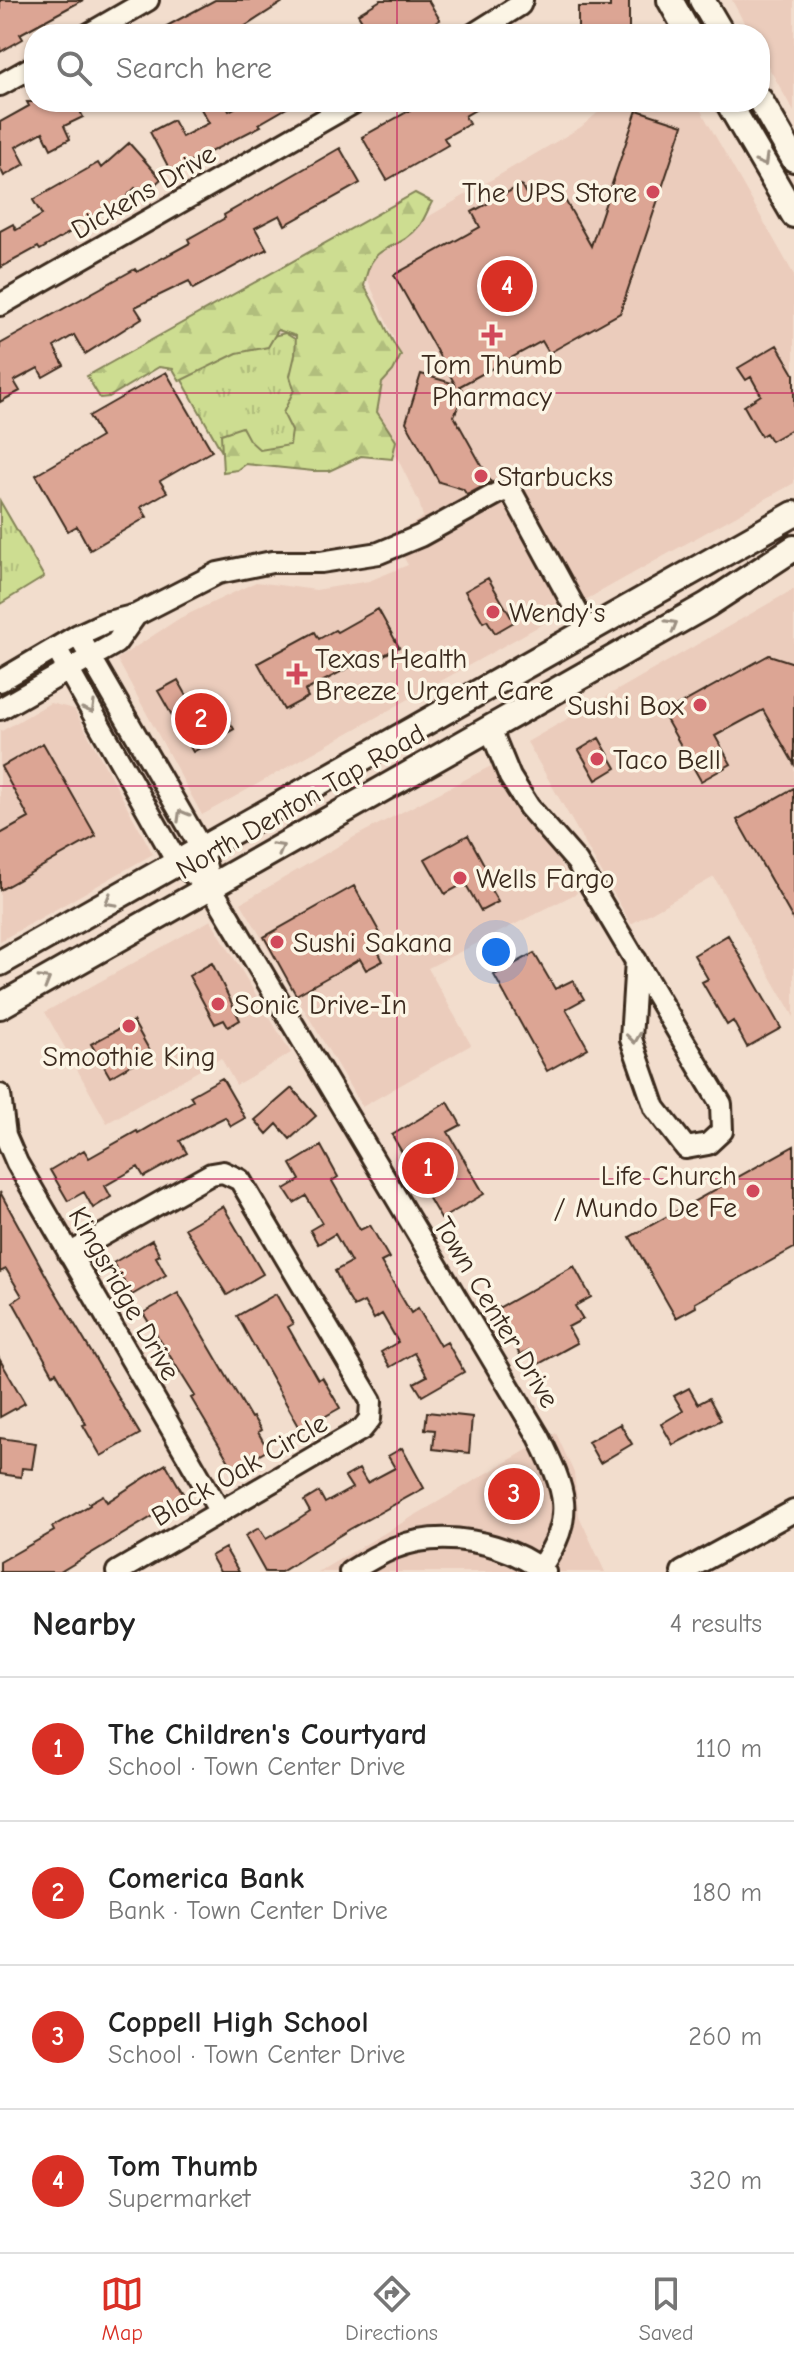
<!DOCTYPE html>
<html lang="en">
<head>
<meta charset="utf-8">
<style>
  :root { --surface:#fff; --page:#f6f6f6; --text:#222; --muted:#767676; --line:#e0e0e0; --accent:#d93025 }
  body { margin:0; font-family:"Comic Neue",sans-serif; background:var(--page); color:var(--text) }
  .you { position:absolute; left:496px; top:952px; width:28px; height:28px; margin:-20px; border:6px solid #fff; border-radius:50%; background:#1a73e8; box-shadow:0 0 0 12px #1a73e833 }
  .badge { display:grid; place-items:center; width:52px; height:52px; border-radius:50%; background:var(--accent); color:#fff; font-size:26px; font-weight:700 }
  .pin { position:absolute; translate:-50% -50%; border:4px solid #fff; box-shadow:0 2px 8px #0006 }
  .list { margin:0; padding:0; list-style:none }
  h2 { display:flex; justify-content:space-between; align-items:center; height:104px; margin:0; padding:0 32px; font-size:34px }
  h2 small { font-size:26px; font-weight:400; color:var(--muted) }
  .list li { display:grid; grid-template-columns:52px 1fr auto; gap:24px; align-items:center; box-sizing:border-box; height:144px; padding:0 32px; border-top:2px solid var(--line) }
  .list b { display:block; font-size:30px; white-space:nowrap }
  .list p { margin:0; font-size:26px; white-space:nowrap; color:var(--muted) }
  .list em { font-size:26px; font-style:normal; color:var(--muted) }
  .icon { flex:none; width:44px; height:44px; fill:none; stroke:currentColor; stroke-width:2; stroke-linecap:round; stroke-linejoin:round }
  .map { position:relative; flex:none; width:794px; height:1572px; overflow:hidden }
  .search { position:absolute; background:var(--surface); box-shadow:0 2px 6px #0004; left:24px; right:24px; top:24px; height:88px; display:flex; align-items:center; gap:20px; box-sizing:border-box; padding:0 28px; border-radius:32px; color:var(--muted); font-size:30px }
  .sheet { height:680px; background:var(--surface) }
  nav { display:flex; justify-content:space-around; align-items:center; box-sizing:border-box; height:112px; border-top:2px solid var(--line); background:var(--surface); font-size:22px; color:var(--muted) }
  nav a { display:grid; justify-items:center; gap:4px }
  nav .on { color:var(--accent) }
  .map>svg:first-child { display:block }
  .built { fill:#ebccbc }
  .grass { fill:url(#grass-tufts); stroke:#848458; stroke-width:2 }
  .forest { fill:url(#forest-firs); stroke:#848458; stroke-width:2 }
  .building { fill:#dca594; stroke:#3b2a1e; stroke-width:2 }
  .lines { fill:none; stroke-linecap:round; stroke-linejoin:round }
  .minor-casing { stroke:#3b2a1e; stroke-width:26 }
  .major-casing { stroke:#3b2a1e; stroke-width:30 }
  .minor { stroke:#fcf5e5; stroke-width:20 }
  .major { stroke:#fcf5e5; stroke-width:24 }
  .oneway { stroke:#9c9082 }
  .grid { fill:none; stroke:#c2185b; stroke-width:2; stroke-opacity:0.55 }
  .poi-dot { fill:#d1495b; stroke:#fcf5e5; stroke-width:3 }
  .labels { text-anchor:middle; stroke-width:7; stroke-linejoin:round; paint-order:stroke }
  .street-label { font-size:28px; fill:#3b2a1e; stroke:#fcf5e5 }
  .poi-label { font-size:28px; fill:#3b2a1e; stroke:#fcf5e5; text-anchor:start }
</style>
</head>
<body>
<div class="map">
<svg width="794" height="1572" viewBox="0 0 794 1572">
  <defs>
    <pattern id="grass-tufts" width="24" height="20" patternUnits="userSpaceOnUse" patternTransform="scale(2)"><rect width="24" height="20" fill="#cddd91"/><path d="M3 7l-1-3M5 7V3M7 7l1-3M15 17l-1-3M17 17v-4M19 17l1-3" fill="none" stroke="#b1be7d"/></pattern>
    <pattern id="forest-firs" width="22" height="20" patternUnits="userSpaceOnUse" patternTransform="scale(2)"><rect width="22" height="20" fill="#cddd91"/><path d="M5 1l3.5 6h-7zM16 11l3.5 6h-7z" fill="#b1be7d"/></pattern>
  </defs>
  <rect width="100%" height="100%" fill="#f2ddcd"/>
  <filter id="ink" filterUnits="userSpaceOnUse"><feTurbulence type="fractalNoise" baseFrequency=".0125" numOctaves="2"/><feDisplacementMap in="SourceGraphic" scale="16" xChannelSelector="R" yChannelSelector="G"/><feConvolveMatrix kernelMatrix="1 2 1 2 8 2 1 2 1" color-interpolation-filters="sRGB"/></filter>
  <g filter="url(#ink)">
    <path class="built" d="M 732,0 L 794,0 L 794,112 L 760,52 L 760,34 L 750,34 Z
      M 610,102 L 696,102 L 794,275 L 794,483 L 202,815 L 117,659 L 180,618 L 256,582 L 316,590 L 369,581 L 408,565 L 392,537 L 423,517 L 419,502 L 388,439 L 374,418 L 379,381 L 398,348 L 358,258 L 581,127 Z
      M 794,589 L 794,1017 L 714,877 L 631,924 L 527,742 Z
      M 50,703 L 74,709 L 153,854 L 0,941 L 0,732 Z
      M 493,765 L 519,810 L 553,851 L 577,893 L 428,968 L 471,1045 L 362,1107 L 241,903 L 354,837 Z
      M 211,920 L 291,1053 L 236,1085 L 221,1058 L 107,1123 L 45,1012 Z
      M 556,1433 L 574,1473 L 579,1516 L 605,1572 L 318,1572 Z"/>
    <path class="grass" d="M 285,333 L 306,346 L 306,461 L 226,459 L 178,373 L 221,349 Z
      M 0,501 L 44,577 L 0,604 Z"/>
    <path class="forest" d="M 415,193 L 432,202 C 428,209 425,218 420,225 C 396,256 372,237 364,286 C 379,308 386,334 401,355 L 393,371 L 382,383 L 377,412 L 396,441 L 392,459 L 361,456 L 329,471 L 313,471 L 245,464 L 237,470 L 223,472 L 221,434 L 242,427 L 249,440 L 260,450 L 290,445 L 292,431 L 283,413 L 294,390 L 290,376 L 295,355 L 296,336 L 278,330 L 268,347 L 237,353 L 180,381 L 173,369 L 159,367 L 109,397 L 100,398 L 87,376 Z"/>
    <path class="building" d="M 0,0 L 83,0 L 20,34 L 23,39 L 0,52 Z
      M 215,0 L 286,0 L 233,34 L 152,34 Z
      M 381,0 L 428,0 L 440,20 L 416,34 L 370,34 L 358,14 Z
      M 610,0 L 629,0 L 629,34 L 578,34 L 578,7 L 610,7 Z
      M 27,102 L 96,102 L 80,111 L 83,117 L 64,126 L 70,139 L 51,149 L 43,132 L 16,147 L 25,164 L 4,176 L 0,168 L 0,122 L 29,106 Z
      M 197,102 L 224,102 L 229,111 L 246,102 L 297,102 L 259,124 L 261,126 L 171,172 L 150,132 L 173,120 L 182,137 L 209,123 Z
      M 425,102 L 489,102 L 465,116 L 469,124 L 444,138 L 448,145 L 387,180 L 362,137 Z
      M 637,110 L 683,125 L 620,313 L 549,353 L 542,341 L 460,386 L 464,393 L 454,416 L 491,482 L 467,495 L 463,489 L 439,482 L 406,422 L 421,374 L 455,384 L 394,275 L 480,227 L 472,212 L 521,185 L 529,199 L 556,184 L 591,246 Z
      M 129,143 L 161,179 L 142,196 L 135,188 L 123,200 L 76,226 L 77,228 L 40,250 L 38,247 L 0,268 L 0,231 L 13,224 L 16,230 L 42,215 L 33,200 L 98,163 L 101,168 Z
      M 340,148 L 360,183 L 285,225 L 280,215 L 255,228 L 267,249 L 193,289 L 189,281 L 135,307 L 142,318 L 85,354 L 74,335 L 54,347 L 64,365 L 43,377 L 38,368 L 14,381 L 20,391 L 0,402 L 0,344 L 135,269 L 137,272 L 190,243 L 188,239 L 225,218 L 224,215 Z
      M 777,345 L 794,374 L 794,428 L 771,441 L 766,433 L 761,436 L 744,406 L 761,395 L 751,377 L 746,380 L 738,368 Z
      M 166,372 L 212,451 L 160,481 L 167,492 L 141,507 L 147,517 L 90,550 L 77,526 L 68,531 L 36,475 L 101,437 L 89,416 Z
      M 488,578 L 514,622 L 495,633 L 487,620 L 483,622 L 465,591 Z
      M 378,609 L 399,647 L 358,669 L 355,664 L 305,691 L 308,697 L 284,710 L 258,663 L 315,632 L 319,639 L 335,630 L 337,632 Z
      M 769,655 L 794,663 L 794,764 L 763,710 L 715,736 L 731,764 L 701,781 L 663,714 Z
      M 178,680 L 195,710 L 216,698 L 234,729 L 193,752 L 158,691 Z
      M 599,738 L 616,768 L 596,780 L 579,750 Z
      M 43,743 L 96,836 L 0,890 L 0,834 L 29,818 L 1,767 Z
      M 794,788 L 794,921 L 737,820 Z
      M 468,835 L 487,870 L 481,873 L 498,902 L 481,911 L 465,883 L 445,894 L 425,859 Z
      M 354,886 L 386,944 L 377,949 L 383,961 L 366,970 L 360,959 L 296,995 L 264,937 Z
      M 728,935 L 781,1028 L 747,1047 L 733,1021 L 727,1025 L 702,982 L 708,979 L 694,955 Z
      M 534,953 L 555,989 L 573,980 L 584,999 L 566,1009 L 588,1048 L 547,1071 L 494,975 Z
      M 212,963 L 240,1020 L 228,1027 L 224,1020 L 215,1024 L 189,976 Z
      M 133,1021 L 151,1053 L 110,1077 L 91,1044 Z
      M 222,1078 L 245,1118 L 231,1126 L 225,1117 L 207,1126 L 180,1141 L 187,1153 L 144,1177 L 138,1167 L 105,1186 L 111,1197 L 93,1208 L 84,1192 L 68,1201 L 50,1170 L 84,1150 L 89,1158 L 137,1131 L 138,1133 L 193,1101 L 190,1096 Z
      M 292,1088 L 316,1116 L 290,1139 L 277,1124 L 267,1134 L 255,1120 Z
      M 448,1102 L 461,1125 L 448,1132 L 484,1194 L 441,1219 L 392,1135 Z
      M 321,1146 L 338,1177 L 332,1181 L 360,1230 L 370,1225 L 389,1258 L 381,1262 L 411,1313 L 418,1308 L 440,1346 L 447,1342 L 464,1372 L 422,1396 L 414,1383 L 427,1376 L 414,1353 L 390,1367 L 381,1352 L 398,1342 L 382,1314 L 374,1319 L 364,1302 L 354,1307 L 346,1294 L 335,1271 L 351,1262 L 335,1234 L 318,1244 L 310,1230 L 322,1223 L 306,1196 L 294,1203 L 285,1189 L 300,1180 L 291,1164 Z
      M 794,1146 L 794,1248 L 695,1303 L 696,1307 L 676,1318 L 630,1237 Z
      M 0,1192 L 49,1281 L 140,1434 L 101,1456 L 83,1425 L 86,1424 L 56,1372 L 53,1374 L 13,1302 L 22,1296 L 6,1269 L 0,1272 Z
      M 223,1206 L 263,1274 L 227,1295 L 185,1228 Z
      M 152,1240 L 160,1255 L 156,1257 L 166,1275 L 132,1295 L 113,1263 Z
      M 574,1266 L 591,1297 L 575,1306 L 583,1319 L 568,1327 L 577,1343 L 537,1365 L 529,1350 L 520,1355 L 495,1310 Z
      M 178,1293 L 251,1418 L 253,1417 L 261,1430 L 258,1432 L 268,1450 L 234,1470 L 191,1398 L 195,1396 L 143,1313 Z
      M 276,1294 L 293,1324 L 288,1327 L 318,1380 L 322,1377 L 340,1408 L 301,1430 L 237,1316 Z
      M 0,1360 L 25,1403 L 0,1417 Z
      M 689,1388 L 698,1404 L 709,1398 L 721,1420 L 673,1445 L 661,1424 L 683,1411 L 674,1396 Z
      M 427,1412 L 472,1417 L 469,1453 L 433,1449 L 435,1430 L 425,1429 Z
      M 620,1424 L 632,1444 L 600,1463 L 588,1442 Z
      M 0,1438 L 36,1443 L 32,1469 L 22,1468 L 21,1477 L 0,1474 Z
      M 402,1448 L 424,1488 L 350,1529 L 281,1572 L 265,1572 L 245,1536 L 259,1528 L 266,1539 L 295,1522 L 310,1512 L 304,1501 L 319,1492 L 325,1503 L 352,1488 L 345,1477 L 359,1469 L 367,1483 L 395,1468 L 388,1456 Z
      M 166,1464 L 185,1497 L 60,1572 L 0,1572 L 0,1562 L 54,1531 L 52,1527 L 90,1505 L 89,1503 L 103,1495 L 107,1502 Z
      M 225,1548 L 239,1572 L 220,1572 L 211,1556 Z"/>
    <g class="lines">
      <g class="minor-casing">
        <path id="minor" d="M 89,34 L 148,0
          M 474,34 L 520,5 L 522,0
          M 0,85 L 34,66
          M 0,305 L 355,102
          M 78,635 L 201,848 L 211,887 L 539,1437 C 565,1490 577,1516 540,1568
          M 56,648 L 177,862 L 211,887
          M 0,681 L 78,635 L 104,623 L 136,615 L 218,573 L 272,562 L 321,562 L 379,553 L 420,536 L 498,493 L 510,489 L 588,632
          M 0,709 L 116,643 L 136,615
          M 490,728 L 510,777 L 529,807 L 577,862 L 721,1104 L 722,1131 L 708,1144 L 686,1148 L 655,1108 L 631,1039 L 636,960
          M 0,1095 L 5,1135 L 17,1163 L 220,1512
          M 69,1254 L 211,1174 L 223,1172 L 240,1180 L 371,1401 L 370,1419 L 362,1429 L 117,1572
          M 350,1572 C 364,1563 379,1554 394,1548 C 442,1529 504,1541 545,1572
          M 682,1572 L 794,1511"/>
      </g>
      <g class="major-casing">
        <path id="major" d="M 670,0 L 689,34
          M 702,0 L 722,34
          M 760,100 L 794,159
          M 728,102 L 794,215
          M 0,963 L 794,514
          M 0,1006 L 707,605 L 794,548"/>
      </g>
      <use href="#minor" class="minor"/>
      <use href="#major" class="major"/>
    </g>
    <defs><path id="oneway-chevron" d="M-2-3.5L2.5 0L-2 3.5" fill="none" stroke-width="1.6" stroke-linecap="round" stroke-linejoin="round" transform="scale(2)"/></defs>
    <g class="oneway">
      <use href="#oneway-chevron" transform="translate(763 161) rotate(60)"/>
      <use href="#oneway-chevron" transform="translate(672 625) rotate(-30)"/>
      <use href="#oneway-chevron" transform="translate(90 708) rotate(60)"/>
      <use href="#oneway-chevron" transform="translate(182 815) rotate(-120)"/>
      <use href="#oneway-chevron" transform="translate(279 848) rotate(-30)"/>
      <use href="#oneway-chevron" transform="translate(110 901) rotate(150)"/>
      <use href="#oneway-chevron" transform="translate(45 981) rotate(-30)"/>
      <use href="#oneway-chevron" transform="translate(634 1038) rotate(83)"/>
    </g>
  </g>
  <path class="grid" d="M 397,0 L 397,34M 397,102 L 397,1572M 0,393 L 794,393M 0,786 L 794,786M 0,1179 L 794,1179"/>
  <g class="poi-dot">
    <circle cx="653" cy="192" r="8"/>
    <path d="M488 323h8v8h8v8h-8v8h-8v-8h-8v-8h8z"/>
    <circle cx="481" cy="476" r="8"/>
    <circle cx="493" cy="612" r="8"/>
    <path d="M293 662h8v8h8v8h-8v8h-8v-8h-8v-8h8z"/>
    <circle cx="700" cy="705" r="8"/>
    <circle cx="597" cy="759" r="8"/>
    <circle cx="460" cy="878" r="8"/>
    <circle cx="277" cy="942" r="8"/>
    <circle cx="218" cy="1004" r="8"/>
    <circle cx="129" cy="1026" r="8"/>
    <circle cx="753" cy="1191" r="8"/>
  </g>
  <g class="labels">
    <g class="street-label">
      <text transform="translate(143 191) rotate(-30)" y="10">Dickens Drive</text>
      <text transform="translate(300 801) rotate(-30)" y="10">North Denton Tap Road</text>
      <text transform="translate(125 1293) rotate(60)" y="10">Kingsridge Drive</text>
      <text transform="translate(497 1312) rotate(59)" y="10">Town Center Drive</text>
      <text transform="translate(239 1469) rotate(-30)" y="10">Black Oak Circle</text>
    </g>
    <g class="poi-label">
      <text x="637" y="202" text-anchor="end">The UPS Store</text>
      <text x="492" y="374" text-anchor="middle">Tom Thumb<tspan x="492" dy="32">Pharmacy</tspan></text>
      <text x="497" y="486">Starbucks</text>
      <text x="509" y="622">Wendy's</text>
      <text x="315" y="668">Texas Health<tspan x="315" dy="32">Breeze Urgent Care</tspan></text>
      <text x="684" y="715" text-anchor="end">Sushi Box</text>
      <text x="613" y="769">Taco Bell</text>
      <text x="476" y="888">Wells Fargo</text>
      <text x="293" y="952">Sushi Sakana</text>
      <text x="234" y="1014">Sonic Drive-In</text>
      <text x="129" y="1066" text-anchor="middle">Smoothie King</text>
      <text x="737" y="1185" text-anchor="end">Life Church<tspan x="737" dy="32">/ Mundo De Fe</tspan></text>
    </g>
  </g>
</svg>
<div class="you"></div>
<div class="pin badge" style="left:428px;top:1168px">1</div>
<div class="pin badge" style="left:201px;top:719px">2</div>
<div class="pin badge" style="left:514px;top:1494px">3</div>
<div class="pin badge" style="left:507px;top:286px">4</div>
<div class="search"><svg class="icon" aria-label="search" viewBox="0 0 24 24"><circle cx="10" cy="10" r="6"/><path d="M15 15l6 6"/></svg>Search here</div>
</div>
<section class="sheet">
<h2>Nearby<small>4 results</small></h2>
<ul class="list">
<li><span class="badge">1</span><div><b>The Children's Courtyard</b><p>School · Town Center Drive</p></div><em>110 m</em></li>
<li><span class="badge">2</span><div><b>Comerica Bank</b><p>Bank · Town Center Drive</p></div><em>180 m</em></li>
<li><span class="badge">3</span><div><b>Coppell High School</b><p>School · Town Center Drive</p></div><em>260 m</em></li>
<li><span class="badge">4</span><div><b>Tom Thumb</b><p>Supermarket</p></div><em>320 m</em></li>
</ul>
</section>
<nav>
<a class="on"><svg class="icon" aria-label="map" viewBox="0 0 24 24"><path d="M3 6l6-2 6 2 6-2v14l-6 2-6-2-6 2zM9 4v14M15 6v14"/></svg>Map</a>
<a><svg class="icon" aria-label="directions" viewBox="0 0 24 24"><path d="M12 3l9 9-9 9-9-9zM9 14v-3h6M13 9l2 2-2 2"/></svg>Directions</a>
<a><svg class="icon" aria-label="saved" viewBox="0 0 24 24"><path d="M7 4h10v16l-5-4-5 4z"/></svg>Saved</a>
</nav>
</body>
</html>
